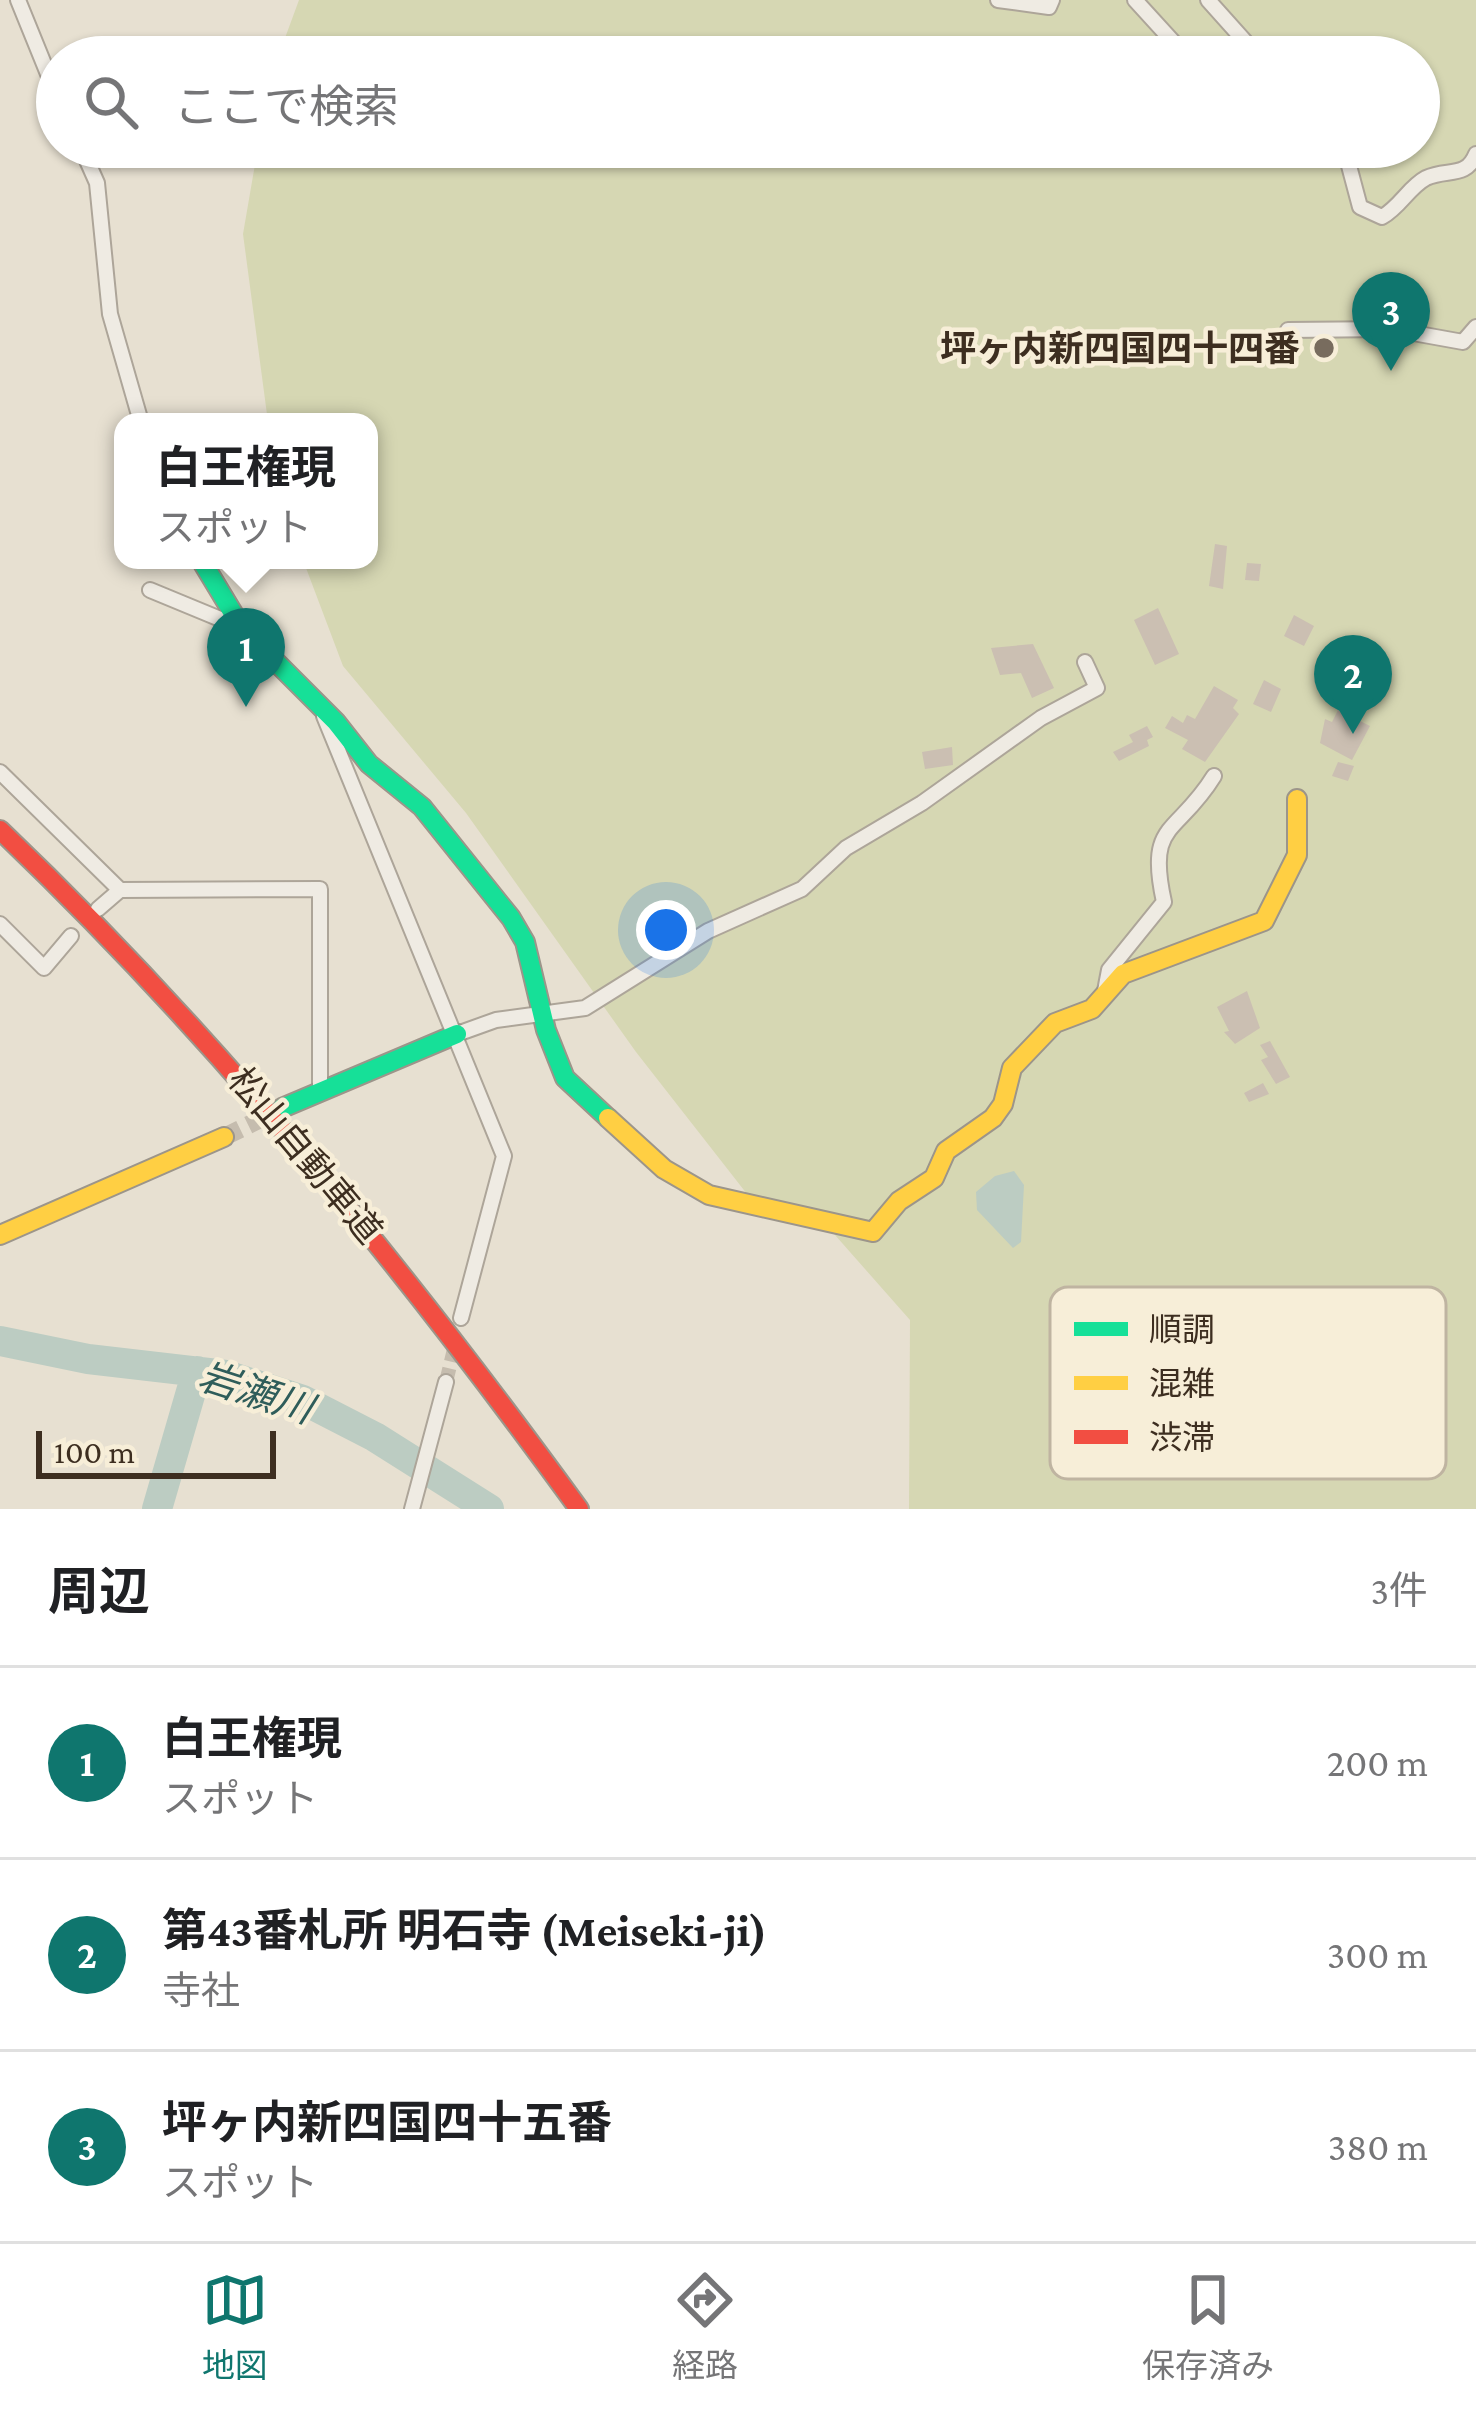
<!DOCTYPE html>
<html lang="ja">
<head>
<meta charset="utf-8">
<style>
  :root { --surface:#fff; --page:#f2f2f2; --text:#202124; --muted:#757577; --line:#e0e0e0; --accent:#0f766e }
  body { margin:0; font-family:"Crimson Pro","Noto Sans JP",serif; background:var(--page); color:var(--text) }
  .scale { position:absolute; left:36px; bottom:30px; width:240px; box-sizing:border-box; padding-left:12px; border:6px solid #3d2e20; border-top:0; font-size:33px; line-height:42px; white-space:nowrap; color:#3d2e20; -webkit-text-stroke:9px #f7eed8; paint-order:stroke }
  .you { position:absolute; left:666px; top:930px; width:42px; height:42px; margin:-30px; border:9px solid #fff; border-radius:50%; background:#1a73e8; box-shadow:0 0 0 18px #1a73e833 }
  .badge { display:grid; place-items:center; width:78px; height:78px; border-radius:50%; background:var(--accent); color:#fff; font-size:39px; font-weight:700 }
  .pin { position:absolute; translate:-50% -99px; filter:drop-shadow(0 3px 6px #0008) }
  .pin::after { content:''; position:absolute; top:63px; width:42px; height:36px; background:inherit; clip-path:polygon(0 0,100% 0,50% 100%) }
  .popup { position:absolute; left:114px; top:413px; width:264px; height:156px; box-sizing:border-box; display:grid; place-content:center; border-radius:24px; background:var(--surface); filter:drop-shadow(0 3px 9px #0005); font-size:39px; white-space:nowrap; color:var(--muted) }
  .popup b { font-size:45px; color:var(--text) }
  .popup::after { content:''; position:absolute; left:50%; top:100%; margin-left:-24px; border:24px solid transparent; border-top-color:var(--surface) }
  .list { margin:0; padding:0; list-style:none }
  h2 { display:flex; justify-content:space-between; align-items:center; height:156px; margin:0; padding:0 48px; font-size:51px }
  h2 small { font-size:39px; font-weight:400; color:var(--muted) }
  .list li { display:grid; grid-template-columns:78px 1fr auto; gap:36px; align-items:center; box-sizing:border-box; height:192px; padding:0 48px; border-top:3px solid var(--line) }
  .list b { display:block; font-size:45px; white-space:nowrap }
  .list p { margin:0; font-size:39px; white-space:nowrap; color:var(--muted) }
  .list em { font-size:39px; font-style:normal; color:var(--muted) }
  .icon { flex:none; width:66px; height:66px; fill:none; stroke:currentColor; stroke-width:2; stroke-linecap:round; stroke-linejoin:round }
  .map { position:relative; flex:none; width:1476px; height:1509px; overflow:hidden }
  .search { position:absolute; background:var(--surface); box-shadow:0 3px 9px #0004; left:36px; right:36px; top:36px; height:132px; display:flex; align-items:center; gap:30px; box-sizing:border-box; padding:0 42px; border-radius:66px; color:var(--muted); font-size:45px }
  .sheet { height:732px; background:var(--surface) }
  nav { display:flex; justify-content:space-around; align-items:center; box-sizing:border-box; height:168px; border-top:3px solid var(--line); background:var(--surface); font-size:33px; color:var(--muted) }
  nav a { display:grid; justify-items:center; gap:6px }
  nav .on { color:var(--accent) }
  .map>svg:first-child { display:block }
  .green { fill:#d6d7b3 }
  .water { fill:#bcccc2 }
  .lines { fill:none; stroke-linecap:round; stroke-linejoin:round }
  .river { stroke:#bcccc2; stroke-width:30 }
  .building { fill:#cbbfb2 }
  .street-tunnel { stroke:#c5bcae; stroke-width:14; stroke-dasharray:14 7; stroke-linecap:butt }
  .secondary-tunnel { stroke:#c5bcae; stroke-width:18; stroke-dasharray:18 9; stroke-linecap:butt }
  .street-casing { stroke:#ada599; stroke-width:18 }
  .fast-casing { stroke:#9c958a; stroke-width:22 }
  .slow-casing { stroke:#9c958a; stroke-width:22 }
  .jam-casing { stroke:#9c958a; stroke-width:22 }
  .street { stroke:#efebe3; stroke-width:14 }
  .fast { stroke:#16e098; stroke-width:18 }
  .slow { stroke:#ffcf43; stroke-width:18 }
  .jam { stroke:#f24e42; stroke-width:18 }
  .poi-dot { fill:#786c5e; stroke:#f7eed8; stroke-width:4.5 }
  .labels { text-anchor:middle; stroke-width:9; stroke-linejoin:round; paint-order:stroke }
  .poi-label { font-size:36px; font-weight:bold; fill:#3d2e20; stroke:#f7eed8; text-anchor:end }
  .street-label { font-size:36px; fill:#3d2e20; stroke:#f7eed8 }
  .water-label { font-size:39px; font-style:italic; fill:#2f5d5a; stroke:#f7eed8 }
  .key { fill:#f7eed8; stroke:#bfb4a1; stroke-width:3 }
  .key-label { font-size:33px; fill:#3d2e20 }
</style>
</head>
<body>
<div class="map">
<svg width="1476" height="1509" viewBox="0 0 1476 1509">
  <rect width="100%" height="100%" fill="#e7e0d1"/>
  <path class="green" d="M 299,0 L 1476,0 L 1476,1509 L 909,1509 L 910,1320 L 820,1218 L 747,1194 L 636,1052 L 466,813 L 343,666 L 303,560 L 369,560 L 369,422 L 268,422 L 243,234 L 258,147 L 1419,147 L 1419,57 L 278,57 Z"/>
  <path class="water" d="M 1014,1171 L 1024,1185 L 1021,1242 L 1013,1248 L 977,1210 L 976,1192 L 995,1176 Z"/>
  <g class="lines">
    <path class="river" d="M 0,1341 L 88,1359 L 226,1375 L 303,1400 L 375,1437 L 489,1509
      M 157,1509 L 197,1371"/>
  </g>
  <path class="building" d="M 1215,544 L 1227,546 L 1223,589 L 1209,586 Z
    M 1247,563 L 1261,564 L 1259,581 L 1245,580 Z
    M 1158,608 L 1179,654 L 1155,665 L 1134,620 Z
    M 1294,615 L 1314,626 L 1304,646 L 1284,636 Z
    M 1033,644 L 1054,688 L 1032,698 L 1021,673 L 1000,675 L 991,648 Z
    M 1264,680 L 1281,689 L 1271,712 L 1253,704 Z
    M 1214,686 L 1238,700 L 1233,708 L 1239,714 L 1205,762 L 1182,749 L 1188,740 L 1165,728 L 1172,716 L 1183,723 L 1187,715 L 1195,719 Z
    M 1338,710 L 1370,726 L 1352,760 L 1320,743 L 1325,719 L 1332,722 Z
    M 1147,726 L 1153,737 L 1147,740 L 1149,746 L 1119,761 L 1113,752 L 1133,742 L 1129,735 Z
    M 952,747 L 953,765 L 925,769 L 922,752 Z
    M 1338,762 L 1354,766 L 1348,781 L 1332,776 Z
    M 1247,991 L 1260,1028 L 1235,1044 L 1224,1032 L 1229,1031 L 1217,1007 Z
    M 1270,1041 L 1290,1077 L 1276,1084 L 1261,1060 L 1268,1057 L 1260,1045 Z
    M 1263,1083 L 1269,1094 L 1249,1102 L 1244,1093 Z"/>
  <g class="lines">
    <path class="street-tunnel" d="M 446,1382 L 456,1341"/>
    <path class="secondary-tunnel" d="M 224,1137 L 279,1110"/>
    <g class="street-casing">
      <path id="street" d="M 18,0 L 57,96
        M 998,0 L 1049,7 L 1052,0
        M 1135,0 L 1187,57
        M 1208,0 L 1259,57
        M 81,147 L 97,183 L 110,314 L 141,422
        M 1344,147 L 1360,207 L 1382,217 C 1400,207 1409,187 1426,178 C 1447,168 1466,179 1476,154
        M 1288,330 L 1391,329 L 1463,342 L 1476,327
        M 150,590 L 242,628
        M 324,716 L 504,1156 L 461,1318
        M 0,772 L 120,890
        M 98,909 L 120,890 L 320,889 L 320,1091
        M 0,924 L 44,968 L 71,936
        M 1104,996 L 1109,970 L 1164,902 C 1146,821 1177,836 1214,776
        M 457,1034 L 496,1020 L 585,1008 L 708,931 L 802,889 L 846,848 L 922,803 L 1041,718 L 1097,688 L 1085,662
        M 412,1509 L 446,1382"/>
    </g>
    <g class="fast-casing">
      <path id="fast" d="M 201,560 L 242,628 L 336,722 L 369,764 L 422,807 L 511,918 L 525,942 L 546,1030 L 565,1078 L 608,1118
        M 282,1108 L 457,1034"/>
    </g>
    <g class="slow-casing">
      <path id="slow" d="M 608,1118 L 664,1169 L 709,1195 L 873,1232 L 899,1201 L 934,1178 L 946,1151 L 993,1118 L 1003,1104 L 1012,1068 L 1055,1023 L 1092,1009 L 1123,974 L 1264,921 L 1297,855 L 1297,799
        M 0,1235 L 224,1137"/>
    </g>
    <g class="jam-casing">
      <path id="jam" d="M 0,830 C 217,1037 403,1267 579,1509"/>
    </g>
    <use href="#street" class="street"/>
    <use href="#fast" class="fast"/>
    <use href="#slow" class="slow"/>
    <use href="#jam" class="jam"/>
  </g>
  <circle class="poi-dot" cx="1324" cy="348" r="12"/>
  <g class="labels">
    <g class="poi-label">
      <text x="1300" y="361">坪ヶ内新四国四十四番</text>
    </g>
    <g class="street-label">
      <text transform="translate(306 1155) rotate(50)" y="13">松山自動車道</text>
    </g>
    <g class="water-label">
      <text transform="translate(256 1392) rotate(18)" y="14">岩瀬川</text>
    </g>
  </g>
  <rect x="1050" y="1287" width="396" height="192" rx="18" class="key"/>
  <rect x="1074" y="1322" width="54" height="14" fill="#16e098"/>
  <rect x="1074" y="1376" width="54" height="14" fill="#ffcf43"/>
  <rect x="1074" y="1430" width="54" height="14" fill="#f24e42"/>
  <g class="key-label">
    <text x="1149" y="1341">順調</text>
    <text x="1149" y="1395">混雑</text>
    <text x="1149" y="1449">渋滞</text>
  </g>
</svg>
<div class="scale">100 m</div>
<div class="you"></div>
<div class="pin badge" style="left:246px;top:707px">1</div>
<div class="popup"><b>白王権現</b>スポット</div>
<div class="pin badge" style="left:1353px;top:734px">2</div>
<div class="pin badge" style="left:1391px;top:371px">3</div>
<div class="search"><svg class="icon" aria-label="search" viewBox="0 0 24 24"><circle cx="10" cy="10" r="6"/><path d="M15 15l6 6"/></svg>ここで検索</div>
</div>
<section class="sheet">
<h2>周辺<small>3件</small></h2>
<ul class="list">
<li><span class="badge">1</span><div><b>白王権現</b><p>スポット</p></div><em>200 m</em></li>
<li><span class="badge">2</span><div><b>第43番札所 明石寺 (Meiseki-ji)</b><p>寺社</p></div><em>300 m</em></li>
<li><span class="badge">3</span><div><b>坪ヶ内新四国四十五番</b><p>スポット</p></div><em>380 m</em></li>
</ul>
</section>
<nav>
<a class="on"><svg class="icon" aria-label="map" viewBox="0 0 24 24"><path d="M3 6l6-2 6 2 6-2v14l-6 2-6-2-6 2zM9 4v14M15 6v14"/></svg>地図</a>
<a><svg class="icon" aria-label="directions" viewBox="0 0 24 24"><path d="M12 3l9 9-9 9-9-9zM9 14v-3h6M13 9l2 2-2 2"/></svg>経路</a>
<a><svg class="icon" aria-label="saved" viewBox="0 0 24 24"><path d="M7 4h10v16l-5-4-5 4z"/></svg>保存済み</a>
</nav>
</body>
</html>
